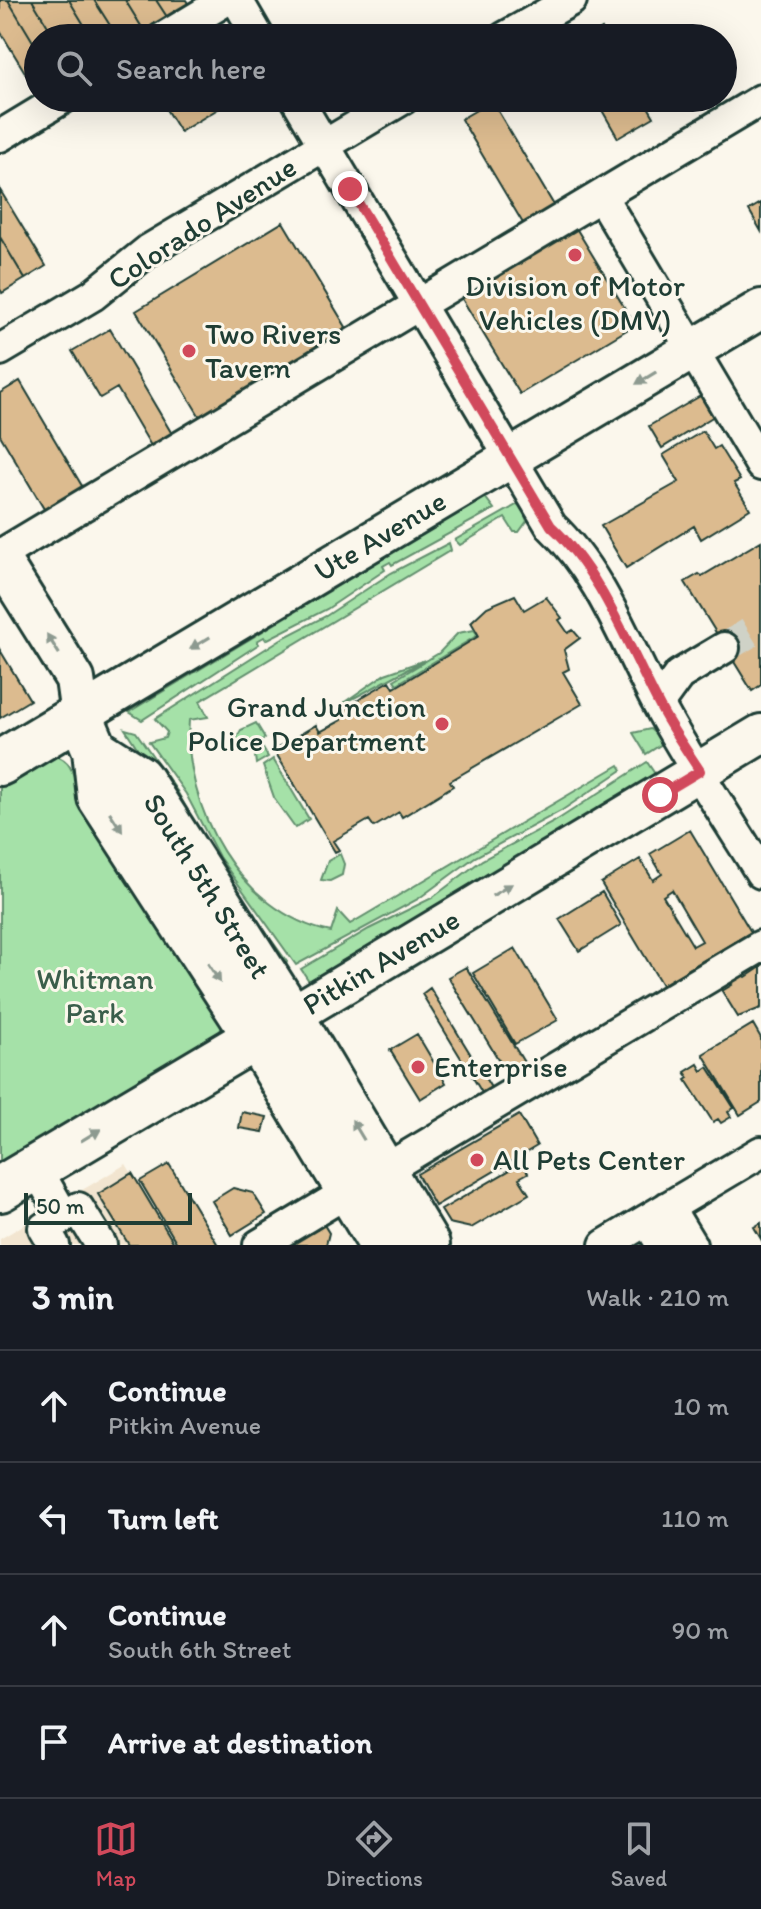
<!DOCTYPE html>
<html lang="en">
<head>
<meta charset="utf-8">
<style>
  :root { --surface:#171b24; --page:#20242c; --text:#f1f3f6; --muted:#9ea1a6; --line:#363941; --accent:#d1495b }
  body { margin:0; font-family:Itim,sans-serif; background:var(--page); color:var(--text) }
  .scale { position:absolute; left:24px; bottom:20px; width:168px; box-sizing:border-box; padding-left:8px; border:4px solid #1f3d34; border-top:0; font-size:22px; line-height:28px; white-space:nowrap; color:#1f3d34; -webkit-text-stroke:6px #fbf7ec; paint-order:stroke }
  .stop { position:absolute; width:24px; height:24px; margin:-18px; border:6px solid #d1495b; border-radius:50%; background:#fff }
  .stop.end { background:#d1495b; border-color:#fff; box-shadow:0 2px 8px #0008 }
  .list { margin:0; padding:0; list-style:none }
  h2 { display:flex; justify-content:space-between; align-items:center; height:104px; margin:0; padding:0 32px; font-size:34px }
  h2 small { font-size:26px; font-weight:400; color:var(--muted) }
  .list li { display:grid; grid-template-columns:52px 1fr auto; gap:24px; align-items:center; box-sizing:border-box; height:112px; padding:0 32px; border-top:2px solid var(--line) }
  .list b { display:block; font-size:30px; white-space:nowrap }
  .list p { margin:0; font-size:26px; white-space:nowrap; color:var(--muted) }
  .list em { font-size:26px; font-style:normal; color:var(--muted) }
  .icon { flex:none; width:44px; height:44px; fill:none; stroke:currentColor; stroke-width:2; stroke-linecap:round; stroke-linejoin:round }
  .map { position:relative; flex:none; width:761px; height:1245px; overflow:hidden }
  .search { position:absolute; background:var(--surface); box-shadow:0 8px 32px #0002; left:24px; right:24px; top:24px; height:88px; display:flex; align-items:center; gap:20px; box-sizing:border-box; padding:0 28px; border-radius:44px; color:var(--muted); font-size:30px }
  .sheet { height:552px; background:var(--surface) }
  nav { display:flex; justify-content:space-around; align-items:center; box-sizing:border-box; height:112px; border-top:2px solid var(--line); background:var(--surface); font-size:22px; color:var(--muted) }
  nav a { display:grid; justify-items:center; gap:4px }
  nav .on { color:var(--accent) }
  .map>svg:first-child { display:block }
  .built { fill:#f2e5d0 }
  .green { fill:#a5e1a8; stroke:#628f6e; stroke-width:2 }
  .building { fill:#dcbb8f; stroke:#1f3d34; stroke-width:2; fill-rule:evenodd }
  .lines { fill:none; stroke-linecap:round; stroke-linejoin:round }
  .minor-tunnel { stroke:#cfd2c7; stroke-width:30; stroke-dasharray:30 15; stroke-linecap:butt }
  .minor-casing { stroke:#1f3d34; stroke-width:36 }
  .major-casing { stroke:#1f3d34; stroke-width:44 }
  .highway-casing { stroke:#1f3d34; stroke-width:50 }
  .minor { stroke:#fbf7ec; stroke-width:30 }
  .major { stroke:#fbf7ec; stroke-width:38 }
  .highway { stroke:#fbf7ec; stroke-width:44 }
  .oneway { fill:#8d9a90 }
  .route { stroke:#d1495b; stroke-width:10 }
  .poi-dot { fill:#d1495b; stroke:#fbf7ec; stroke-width:3 }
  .labels { text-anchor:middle; stroke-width:6; stroke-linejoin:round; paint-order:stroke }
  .street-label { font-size:30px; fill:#1f3d34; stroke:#fbf7ec }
  .poi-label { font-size:30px; fill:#1f3d34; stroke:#fbf7ec; text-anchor:start }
  .park-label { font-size:30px; fill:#3a5e4b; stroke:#fbf7ec }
</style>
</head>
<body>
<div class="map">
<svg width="761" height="1245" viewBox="0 0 761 1245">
  <rect width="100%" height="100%" fill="#fbf7ec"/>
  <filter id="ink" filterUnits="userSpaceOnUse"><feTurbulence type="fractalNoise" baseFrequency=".0125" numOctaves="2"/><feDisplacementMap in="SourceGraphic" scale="16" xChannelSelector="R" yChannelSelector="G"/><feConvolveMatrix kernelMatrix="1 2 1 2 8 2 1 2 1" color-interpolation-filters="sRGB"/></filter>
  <g filter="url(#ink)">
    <path class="built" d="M 126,1164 L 175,1245 L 0,1245 L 0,1239 Z"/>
    <path class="green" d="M 485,497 L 494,509 L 392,565 L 390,562 L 383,566 L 385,570 L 327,609 L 266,640 L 264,637 L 257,641 L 259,644 L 142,720 L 129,712 Z
      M 520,503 L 527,521 L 519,532 L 514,532 L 505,518 L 460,545 L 455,540 Z
      M 449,543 L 451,550 L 200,701 L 208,717 L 189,720 C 183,807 239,912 331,932 L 338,911 L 350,924 L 619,765 L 622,770 L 561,811 L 475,857 L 418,899 L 296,965 L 219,857 L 186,794 L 149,742 L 165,738 L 167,732 L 155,719 L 281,639 L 326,616 L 391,573 Z
      M 474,630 L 478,635 L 397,684 L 394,680 L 439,653 L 458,633 Z
      M 425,660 L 339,706 L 385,674 Z
      M 256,723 L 265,738 L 259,742 L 268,757 L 256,764 L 253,741 L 235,741 L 241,730 Z
      M 125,729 L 136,732 L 177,791 L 216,863 L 287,962 L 285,967 L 281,970 Z
      M 650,729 L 665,742 L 646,754 L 633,733 Z
      M 48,755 C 73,756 72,775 81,794 L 223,1025 L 218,1035 L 0,1166 L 0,787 Z
      M 273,759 L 309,819 L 295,828 L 275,800 L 263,766 Z
      M 647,762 L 655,774 L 309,981 L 301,969 L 369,929 L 432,898 L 482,860 L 554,822 Z
      M 340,854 L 344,864 L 342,875 L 330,881 L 321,880 L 328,861 Z"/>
    <path class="building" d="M 0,0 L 8,0 L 38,50 L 38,94 L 0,31 Z
      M 8,0 L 32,0 L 55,38 L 38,38 L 38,50 Z
      M 32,0 L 69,0 L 92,38 L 55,38 Z
      M 69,0 L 94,0 L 118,38 L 92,38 Z
      M 94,0 L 125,0 L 146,34 L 139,38 L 118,38 Z
      M 125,0 L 156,0 L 169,20 L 146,34 Z
      M 156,0 L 186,0 L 190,7 L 169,20 Z
      M 204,27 L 211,38 L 185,38 Z
      M 602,29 L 607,38 L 588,38 Z
      M 177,98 L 236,98 L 180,132 L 164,106 Z
      M 595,98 L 643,98 L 654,117 L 618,138 Z
      M 492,101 L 555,207 L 524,225 L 461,119 Z
      M 0,190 L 46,266 L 25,279 L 0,237 Z
      M 761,203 L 761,231 L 749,210 Z
      M 283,222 L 349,332 L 245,396 L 242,392 L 200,417 L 136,311 Z
      M 576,228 L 635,325 L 520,394 L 461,297 Z
      M 0,237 L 25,279 L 2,293 L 0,289 Z
      M 110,329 L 175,439 L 154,451 L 117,388 L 100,398 L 72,351 Z
      M 20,381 L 85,491 L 47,514 L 0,435 L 0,393 Z
      M 702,395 L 714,416 L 662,448 L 649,426 Z
      M 703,431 L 714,449 L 719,446 L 740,480 L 734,483 L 750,509 L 701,539 L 694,526 L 626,568 L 601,526 L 679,482 L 663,455 Z
      M 761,541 L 761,685 L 752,691 L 685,582 L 699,574 L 702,576 Z
      M 515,595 L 524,610 L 546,597 L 562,618 L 559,620 L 568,633 L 573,630 L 580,638 L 564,650 L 569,669 L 563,672 L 582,704 L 450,781 L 453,786 L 402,817 L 399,812 L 374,827 L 369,820 L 333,841 L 339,850 L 335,852 L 274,750 L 316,725 L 320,732 L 342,720 L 339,714 L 364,696 L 390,681 L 394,688 L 479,636 L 471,622 L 487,607 Z
      M 0,650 L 30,700 L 0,718 Z
      M 690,830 L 751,932 L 662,985 L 601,883 L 640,859 L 653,880 L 662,874 L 650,854 ZM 672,890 L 702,941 L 693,946 L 663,896 Z
      M 602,892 L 621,925 L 579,951 L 559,919 Z
      M 515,948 L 558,1020 L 515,1044 L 473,973 Z
      M 466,967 L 528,1069 L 511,1080 L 448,977 Z
      M 761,967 L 761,1008 L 738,1017 L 722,991 L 732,985 L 729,980 L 742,972 L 746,977 Z
      M 430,988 L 493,1091 L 484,1096 L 422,994 Z
      M 753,1024 L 761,1038 L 761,1102 L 740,1115 L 703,1054 Z
      M 417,1034 L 446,1083 L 420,1099 L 390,1050 Z
      M 698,1064 L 702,1071 L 708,1067 L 734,1108 L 728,1112 L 731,1117 L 721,1123 L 718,1119 L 713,1122 L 686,1080 L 689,1078 L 685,1072 Z
      M 242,1112 L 267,1117 L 263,1132 L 239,1128 Z
      M 519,1115 L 537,1146 L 435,1206 L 417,1174 Z
      M 522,1163 L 528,1173 L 519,1178 L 529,1194 L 471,1228 L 449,1223 L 441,1210 Z
      M 169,1164 L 218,1245 L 178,1245 L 140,1181 Z
      M 132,1173 L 175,1245 L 129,1245 L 98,1194 Z
      M 233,1188 L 253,1193 L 266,1214 L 232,1235 L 212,1201 Z
      M 321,1220 L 329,1233 L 326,1245 L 279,1245 Z
      M 761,1223 L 761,1239 L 754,1227 Z"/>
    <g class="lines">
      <path class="minor-tunnel" d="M 724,648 L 761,626"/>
      <g class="minor-casing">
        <path id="minor" d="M 237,0 L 259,38
          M 163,38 L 226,0
          M 504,38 L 571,0
          M 296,98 L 551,526 C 601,573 626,645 658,704 C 689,762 727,817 761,873
          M 0,136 L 63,98
          M 601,196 L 761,465
          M 0,350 L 93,295 L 149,250 L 404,98
          M 0,555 L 761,100
          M 658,704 L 679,675 L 724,648
          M 36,1168 L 64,1217 L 44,1228 L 54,1245
          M 383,1171 L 761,946
          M 668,1207 L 691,1245
          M 64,1217 L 78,1208 L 101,1245
          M 647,1220 L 662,1245
          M 259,1245 L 349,1191
          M 605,1245 L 761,1152"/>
      </g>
      <g class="major-casing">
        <path id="major" d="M 0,559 L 75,679 L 80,715 L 761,309
          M 291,1016 L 761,734"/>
      </g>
      <g class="highway-casing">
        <path id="highway" d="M 95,750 L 139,778 L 291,1016 L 427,1245
          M 0,763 L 80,715 L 95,750 L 100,797 L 256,1037 L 382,1245
          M 0,1189 L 280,1023"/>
      </g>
      <use href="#minor" class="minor"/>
      <use href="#major" class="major"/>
      <use href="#highway" class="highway"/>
    </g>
    <defs><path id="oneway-solid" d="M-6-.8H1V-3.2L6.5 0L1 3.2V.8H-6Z" transform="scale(2)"/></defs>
    <g class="oneway">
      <use href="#oneway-solid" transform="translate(646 378) rotate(149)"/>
      <use href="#oneway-solid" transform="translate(200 643) rotate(149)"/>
      <use href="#oneway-solid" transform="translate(53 644) rotate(-122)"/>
      <use href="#oneway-solid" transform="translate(116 822) rotate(57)"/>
      <use href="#oneway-solid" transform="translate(502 890) rotate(-31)"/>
      <use href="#oneway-solid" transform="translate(214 973) rotate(57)"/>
      <use href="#oneway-solid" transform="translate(358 1130) rotate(-121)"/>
      <use href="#oneway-solid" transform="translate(91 1135) rotate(-31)"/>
    </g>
  </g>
  <g class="lines" filter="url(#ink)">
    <path class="route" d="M 350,189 L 551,526 C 601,572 627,644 658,703 C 670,727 686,749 700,771 L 660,795"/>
  </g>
  <g class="poi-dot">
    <circle cx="575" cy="255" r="8"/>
    <circle cx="189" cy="351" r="8"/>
    <circle cx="442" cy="724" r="8"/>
    <circle cx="418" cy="1067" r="8"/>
    <circle cx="477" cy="1160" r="8"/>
  </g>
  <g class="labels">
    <g class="street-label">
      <text transform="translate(202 223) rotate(-33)" y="10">Colorado Avenue</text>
      <text transform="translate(380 536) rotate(-31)" y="10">Ute Avenue</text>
      <text transform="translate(207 886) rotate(58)" y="10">South 5th Street</text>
      <text transform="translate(381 962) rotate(-31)" y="10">Pitkin Avenue</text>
    </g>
    <g class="poi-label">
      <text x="575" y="296" text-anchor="middle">Division of Motor<tspan x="575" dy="34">Vehicles (DMV)</tspan></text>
      <text x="205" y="344">Two Rivers<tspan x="205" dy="34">Tavern</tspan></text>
      <text x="426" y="717" text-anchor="end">Grand Junction<tspan x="426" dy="34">Police Department</tspan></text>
      <text x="434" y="1077">Enterprise</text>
      <text x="493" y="1170">All Pets Center</text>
    </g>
    <g class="park-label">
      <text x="95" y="989">Whitman<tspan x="95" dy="34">Park</tspan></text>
    </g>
  </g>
</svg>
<div class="scale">50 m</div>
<div class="stop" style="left:660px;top:795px"></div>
<div class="stop end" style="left:350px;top:189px"></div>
<div class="search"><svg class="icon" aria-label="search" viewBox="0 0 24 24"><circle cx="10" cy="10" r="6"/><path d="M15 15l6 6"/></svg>Search here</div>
</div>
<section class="sheet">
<h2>3 min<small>Walk · 210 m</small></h2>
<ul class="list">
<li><svg class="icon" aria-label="ahead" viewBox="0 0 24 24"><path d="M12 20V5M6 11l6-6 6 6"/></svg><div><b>Continue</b><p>Pitkin Avenue</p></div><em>10 m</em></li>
<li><svg class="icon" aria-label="left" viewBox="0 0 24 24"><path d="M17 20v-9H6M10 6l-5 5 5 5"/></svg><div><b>Turn left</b></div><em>110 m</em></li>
<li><svg class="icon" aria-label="ahead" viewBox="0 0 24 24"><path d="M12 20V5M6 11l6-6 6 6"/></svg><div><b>Continue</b><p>South 6th Street</p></div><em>90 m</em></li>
<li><svg class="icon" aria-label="arrive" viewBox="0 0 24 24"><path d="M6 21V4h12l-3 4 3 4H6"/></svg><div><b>Arrive at destination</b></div></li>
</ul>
</section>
<nav>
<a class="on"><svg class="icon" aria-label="map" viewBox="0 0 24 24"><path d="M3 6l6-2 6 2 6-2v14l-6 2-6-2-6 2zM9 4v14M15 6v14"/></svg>Map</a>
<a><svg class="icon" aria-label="directions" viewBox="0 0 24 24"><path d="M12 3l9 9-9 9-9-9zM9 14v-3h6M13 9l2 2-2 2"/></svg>Directions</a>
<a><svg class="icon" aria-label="saved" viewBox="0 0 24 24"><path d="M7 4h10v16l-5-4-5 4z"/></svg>Saved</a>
</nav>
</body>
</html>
